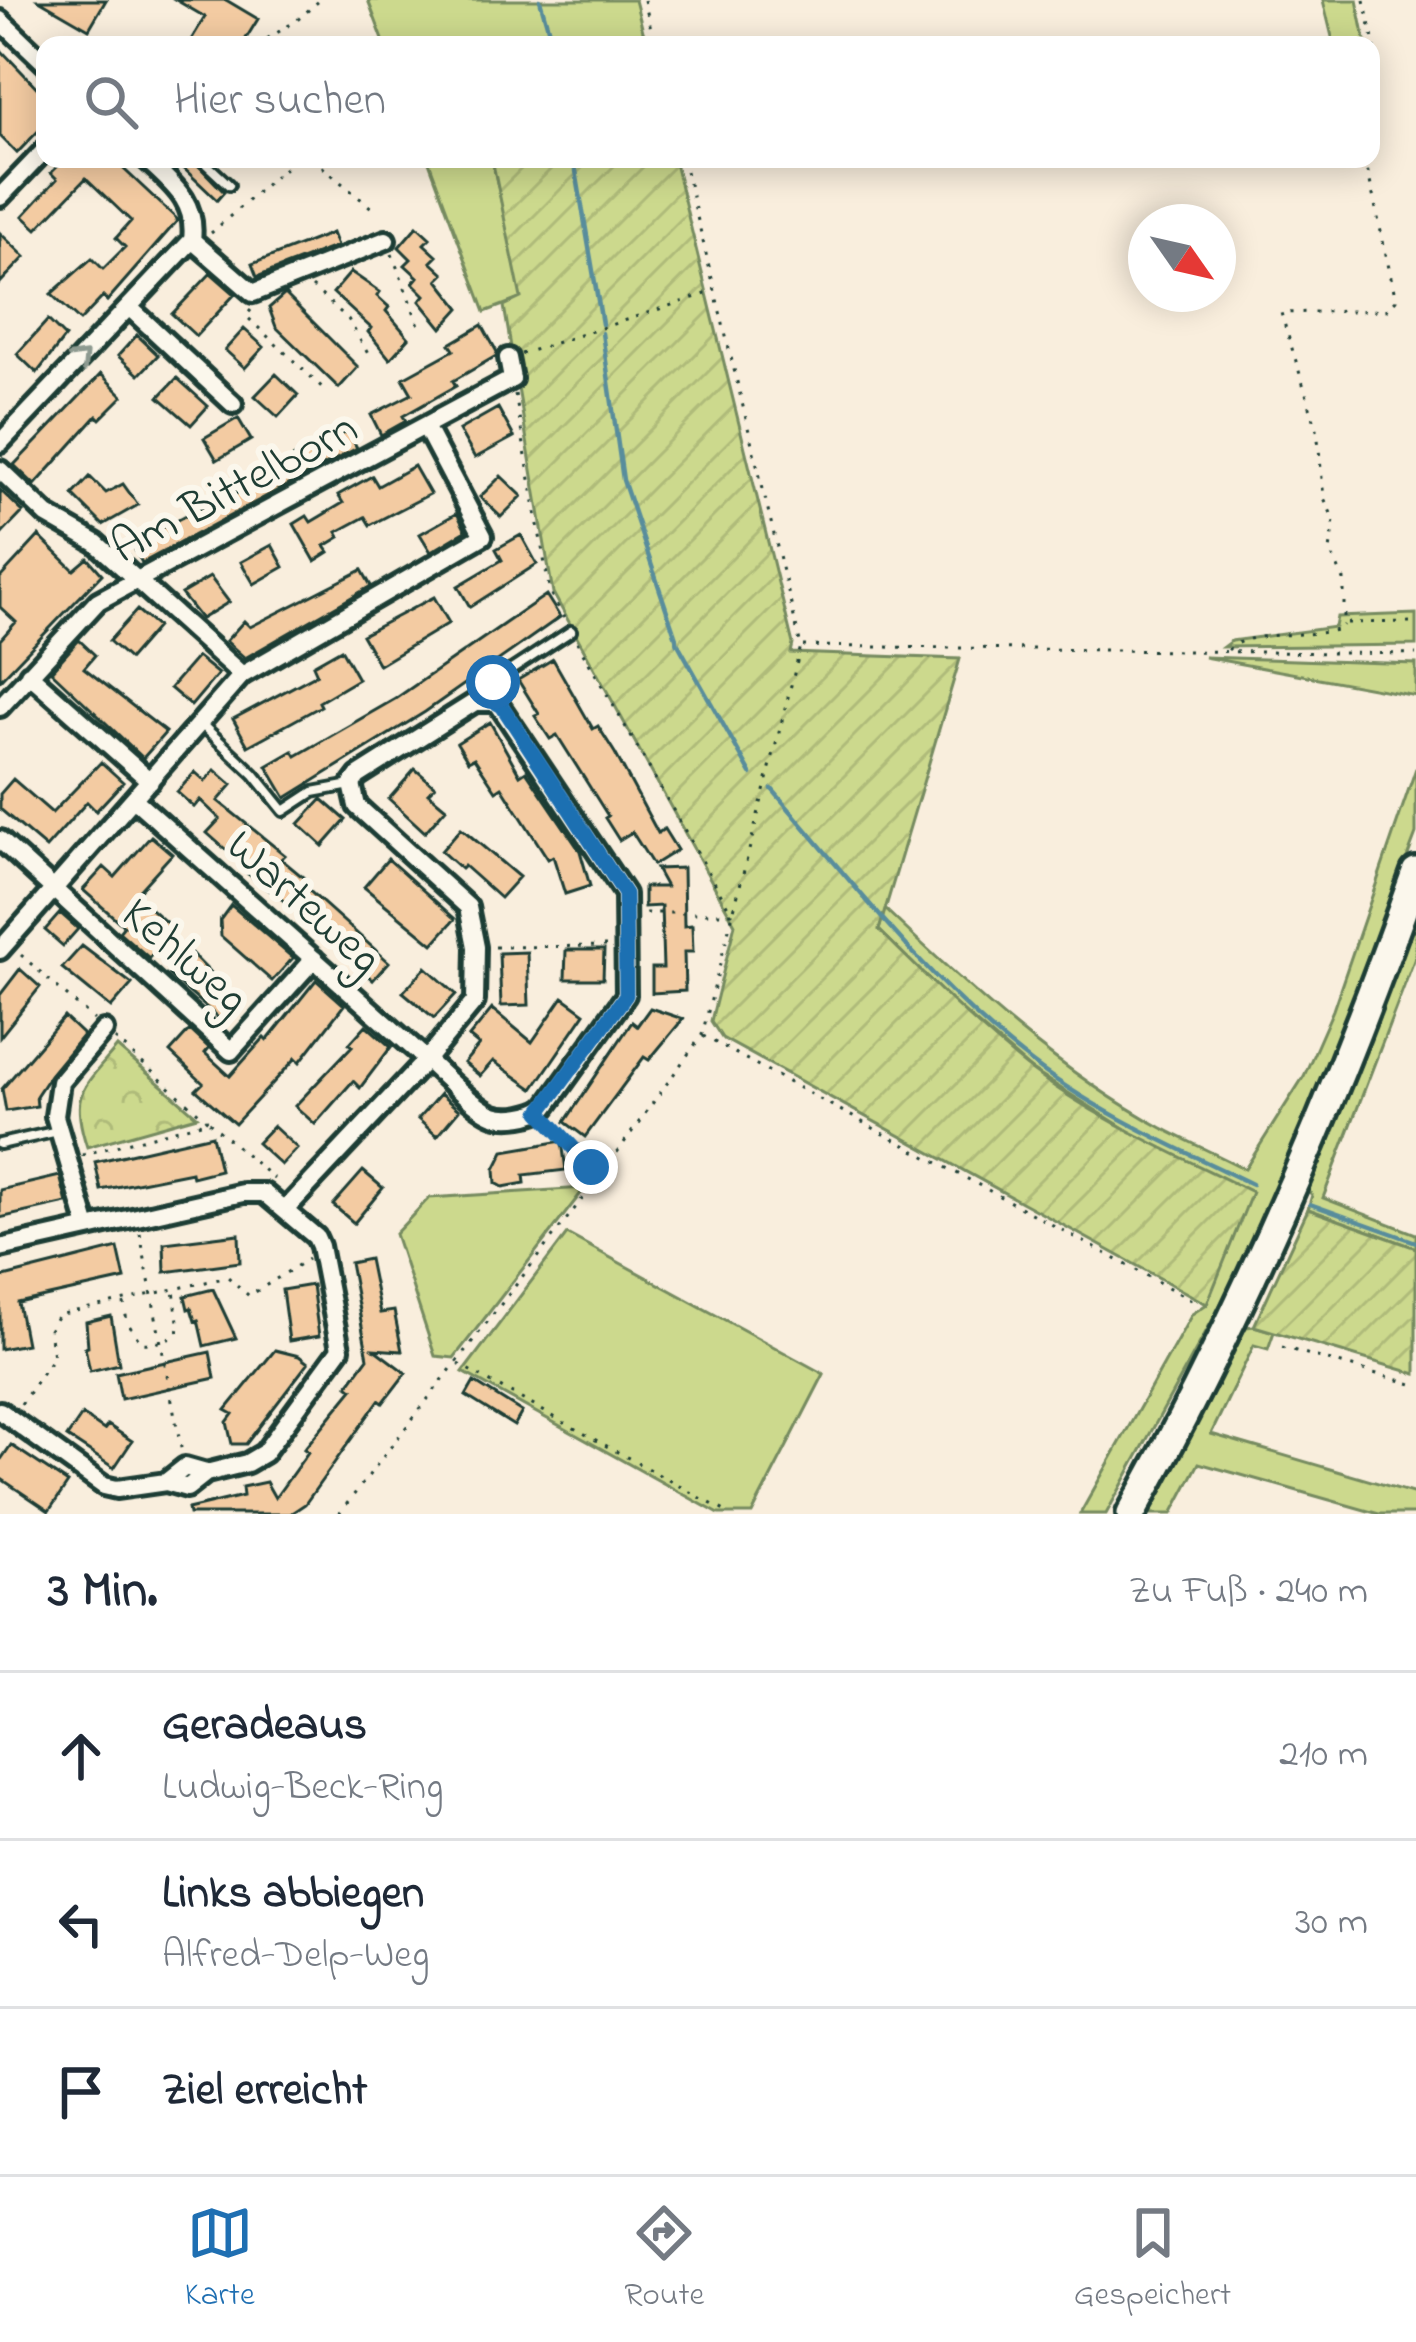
<!DOCTYPE html>
<html lang="de">
<head>
<meta charset="utf-8">
<style>
  :root { --surface:#fff; --page:#f6f6f7; --text:#1f2937; --muted:#747a83; --line:#e0e1e3; --accent:#1f6fb2 }
  body { margin:0; font-family:"Indie Flower",sans-serif; background:var(--page); color:var(--text) }
  .compass { position:absolute; left:1128px; top:204px; width:108px; height:108px; border-radius:50%; background:var(--surface); box-shadow:0 6px 30px #0003; rotate:124deg }
  .stop { position:absolute; width:36px; height:36px; margin:-27px; border:9px solid #1f6fb2; border-radius:50%; background:#fff }
  .stop.end { background:#1f6fb2; border-color:#fff; box-shadow:0 3px 12px #0008 }
  .list { margin:0; padding:0; list-style:none }
  h2 { display:flex; justify-content:space-between; align-items:center; height:156px; margin:0; padding:0 48px; font-size:51px }
  h2 small { font-size:39px; font-weight:400; color:var(--muted) }
  .list li { display:grid; grid-template-columns:78px 1fr auto; gap:36px; align-items:center; box-sizing:border-box; height:168px; padding:0 48px; border-top:3px solid var(--line) }
  .list b { display:block; font-size:45px; white-space:nowrap }
  .list p { margin:0; font-size:39px; white-space:nowrap; color:var(--muted) }
  .list em { font-size:39px; font-style:normal; color:var(--muted) }
  .icon { flex:none; width:66px; height:66px; fill:none; stroke:currentColor; stroke-width:2; stroke-linecap:round; stroke-linejoin:round }
  .map { position:relative; flex:none; width:1416px; height:1514px; overflow:hidden }
  .search { position:absolute; background:var(--surface); box-shadow:0 6px 30px #0003; left:36px; right:36px; top:36px; height:132px; display:flex; align-items:center; gap:30px; box-sizing:border-box; padding:0 42px; border-radius:24px; color:var(--muted); font-size:45px }
  .sheet { height:660px; background:var(--surface) }
  nav { display:flex; justify-content:space-around; align-items:center; box-sizing:border-box; height:168px; border-top:3px solid var(--line); background:var(--surface); font-size:33px; color:var(--muted) }
  nav a { display:grid; justify-items:center; gap:6px }
  nav .on { color:var(--accent) }
  .map>svg:first-child { display:block }
  .grass { fill:#ccd98d; stroke:#768b60; stroke-width:3 }
  .forest { fill:url(#forest-crowns); stroke:#768b60; stroke-width:3 }
  .garden { fill:url(#garden-furrows); stroke:#768b60; stroke-width:3 }
  .lines { fill:none; stroke-linecap:round; stroke-linejoin:round }
  .stream { stroke:#598d9c; stroke-width:4.5 }
  .building { fill:#f3cba2; stroke:#1f3d34; stroke-width:3 }
  .service-casing { stroke:#1f3d34; stroke-width:16 }
  .minor-casing { stroke:#1f3d34; stroke-width:26 }
  .primary-casing { stroke:#1f3d34; stroke-width:36 }
  .path { stroke:#1f3d34; stroke-width:3; stroke-dasharray:3 9; stroke-linecap:butt }
  .service { stroke:#fbf7ec; stroke-width:8 }
  .minor { stroke:#fbf7ec; stroke-width:16 }
  .primary { stroke:#fbf7ec; stroke-width:27 }
  .oneway { stroke:#8d9a90 }
  .route { stroke:#1f6fb2; stroke-width:15 }
  .labels { text-anchor:middle; stroke-width:12; stroke-linejoin:round; paint-order:stroke }
  .street-label { font-size:48px; fill:#1f3d34; stroke:#fbf7ec }
</style>
</head>
<body>
<div class="map">
<svg width="1416" height="1514" viewBox="0 0 1416 1514">
  <defs>
    <pattern id="forest-crowns" width="20" height="18" patternUnits="userSpaceOnUse" patternTransform="scale(3)"><rect width="20" height="18" fill="#ccd98d"/><path d="M2 6a3 3 0 1 1 6 0M12 15a3 3 0 1 1 6 0" fill="none" stroke="#afbb7a"/></pattern>
    <pattern id="garden-furrows" width="10" height="10" patternUnits="userSpaceOnUse" patternTransform="scale(3)"><rect width="10" height="10" fill="#ccd98d"/><path d="M-1 1l2-2M0 10L10 0M9 11l2-2" fill="none" stroke="#afbb7a"/></pattern>
  </defs>
  <rect width="100%" height="100%" fill="#f9eedd"/>
  <filter id="ink" filterUnits="userSpaceOnUse"><feTurbulence type="fractalNoise" baseFrequency=".00833" numOctaves="2"/><feDisplacementMap in="SourceGraphic" scale="24" xChannelSelector="R" yChannelSelector="G"/><feConvolveMatrix kernelMatrix="1 2 1 2 8 2 1 2 1" color-interpolation-filters="sRGB"/></filter>
  <g filter="url(#ink)">
    <path class="grass" d="M 368,0 L 635,0 L 646,43 L 385,45 Z
      M 1323,0 L 1357,0 L 1366,45 L 1334,45 Z
      M 428,159 L 492,159 L 522,298 L 485,312 Z
      M 1416,614 L 1416,645 L 1223,647 L 1231,641 L 1335,627 L 1337,617 Z
      M 1204,657 L 1416,664 L 1416,696 Z
      M 1416,768 L 1416,834 L 1310,1114 L 1274,1200 L 1213,1319 L 1106,1514 L 1080,1514 L 1192,1314 L 1207,1304 L 1127,1130 L 1030,1069 L 952,1002 L 879,930 L 885,909 C 969,989 1059,1072 1162,1128 C 1189,1142 1218,1155 1245,1169 L 1304,1076 L 1333,1010 Z
      M 1416,906 L 1416,955 L 1323,1198 L 1416,1234 L 1416,1248 L 1308,1209 L 1312,1195 L 1307,1189 Z
      M 585,1188 L 454,1358 L 435,1356 L 395,1234 L 429,1198 Z
      M 567,1234 L 824,1374 L 752,1514 L 719,1514 L 463,1372 Z
      M 1254,1326 L 1274,1332 L 1268,1349 L 1254,1345 L 1211,1434 L 1416,1494 L 1416,1514 L 1379,1514 L 1199,1463 L 1172,1514 L 1148,1514 L 1246,1327 Z"/>
    <path class="forest" d="M 117,1047 L 197,1116 L 87,1147 C 69,1093 83,1088 117,1047 Z"/>
    <path class="garden" d="M 492,159 L 674,159 L 793,644 L 791,653 L 960,659 L 879,930 C 927,977 974,1025 1027,1067 C 1095,1119 1176,1154 1252,1192 L 1207,1304 L 722,1038 L 711,1021 L 735,924 L 553,593 L 504,306 L 521,298 Z
      M 1308,1209 L 1416,1248 L 1416,1374 L 1254,1326 Z"/>
    <g class="lines">
      <path class="stream" d="M 540,0 L 553,45
        M 574,159 L 602,324
        M 602,333 L 623,480 L 678,644 L 751,774
        M 772,789 C 851,881 926,979 1022,1055 C 1091,1110 1173,1146 1252,1184
        M 1310,1204 L 1416,1242"/>
    </g>
    <path class="building" d="M 39,0 L 106,0 L 89,29 Z
      M 176,0 L 226,0 L 258,19 L 242,45 L 200,45 L 191,40 L 205,17 Z
      M 0,49 L 45,96 L 45,124 L 17,153 L 0,136 Z
      M 65,159 L 113,159 L 178,220 L 107,301 L 103,297 L 80,321 L 51,294 L 92,258 L 103,269 L 125,247 L 116,238 L 131,221 L 86,178 L 37,229 L 23,216 L 57,179 L 51,173 Z
      M 174,159 L 192,159 L 224,192 L 217,200 Z
      M 417,226 L 430,238 L 424,244 L 437,256 L 431,262 L 444,274 L 438,280 L 460,308 L 442,328 L 420,301 L 425,295 L 413,283 L 418,277 L 405,265 L 411,259 L 399,247 Z
      M 0,233 L 25,257 L 0,283 Z
      M 332,233 L 337,246 L 257,277 L 252,264 Z
      M 351,272 L 380,292 L 377,296 L 389,307 L 386,311 L 409,338 L 390,359 L 368,332 L 371,328 L 333,293 Z
      M 211,273 L 235,294 L 196,336 L 172,314 Z
      M 285,294 L 358,367 L 339,388 L 276,327 L 269,308 Z
      M 48,320 L 65,337 L 37,373 L 17,354 Z
      M 482,325 L 497,352 L 496,356 L 453,381 L 456,386 L 403,416 L 406,421 L 381,435 L 371,415 L 412,394 L 403,378 L 454,350 L 450,344 Z
      M 244,329 L 264,347 L 245,368 L 225,350 Z
      M 137,335 L 158,355 L 139,375 L 118,356 Z
      M 101,374 L 123,396 L 100,419 L 97,416 L 35,485 L 14,465 Z
      M 276,374 L 298,395 L 278,417 L 255,396 Z
      M 177,378 L 208,406 L 191,425 L 159,397 Z
      M 498,408 L 514,437 L 475,458 L 459,430 Z
      M 238,418 L 251,440 L 217,460 L 204,438 Z
      M 348,431 L 357,448 L 142,563 L 132,544 L 222,496 L 220,492 L 232,485 L 236,494 L 277,471 L 274,467 Z
      M 414,466 L 430,494 L 370,525 L 365,517 L 337,532 L 340,537 L 325,546 L 329,552 L 315,561 L 294,524 L 307,516 L 311,522 L 343,503 L 338,495 L 372,476 L 378,486 Z
      M 501,476 L 522,496 L 501,517 L 480,497 Z
      M 90,477 L 106,493 L 123,484 L 138,505 L 103,525 L 73,495 Z
      M 0,490 L 23,512 L 0,536 Z
      M 457,513 L 466,531 L 431,552 L 420,534 Z
      M 521,535 L 537,564 L 470,607 L 458,586 L 502,560 L 496,549 Z
      M 39,536 L 74,570 L 88,558 L 102,574 L 0,680 L 0,640 L 16,622 L 0,607 L 0,578 Z
      M 272,545 L 284,567 L 254,584 L 241,562 Z
      M 362,570 L 371,586 L 245,658 L 226,641 L 244,621 L 250,627 Z
      M 210,577 L 229,602 L 201,619 L 181,594 Z
      M 546,595 L 560,617 L 425,712 L 286,798 L 267,766 L 293,751 L 296,756 L 395,699 Z
      M 434,597 L 449,623 L 379,665 L 362,635 Z
      M 137,610 L 157,627 L 129,659 L 109,641 Z
      M 79,640 L 95,655 L 84,668 L 166,732 L 143,758 L 51,671 Z
      M 341,649 L 358,679 L 319,702 L 321,706 L 248,746 L 233,719 L 317,674 L 313,665 Z
      M 197,657 L 218,674 L 191,706 L 170,688 Z
      M 553,659 L 593,729 L 598,726 L 615,753 L 658,833 L 664,829 L 677,850 L 653,865 L 632,832 L 619,840 L 605,818 L 608,816 L 557,735 L 550,739 L 535,716 L 539,714 L 518,680 Z
      M 490,722 L 520,775 L 526,771 L 580,851 L 590,886 L 565,894 L 553,856 L 548,859 L 502,787 L 496,791 L 474,758 L 468,761 L 457,743 Z
      M 101,762 L 123,782 L 96,811 L 87,802 L 46,848 L 0,809 L 0,794 L 13,779 L 52,813 Z
      M 415,769 L 435,786 L 428,793 L 446,808 L 425,832 L 389,799 Z
      M 215,770 L 232,785 L 218,801 L 285,855 L 281,859 L 304,878 L 304,886 L 389,962 L 373,980 L 295,909 L 248,874 L 250,871 L 207,833 L 220,819 L 200,800 L 194,807 L 177,792 L 195,772 L 205,781 Z
      M 322,799 L 346,820 L 323,846 L 299,824 Z
      M 461,828 L 519,877 L 500,898 L 464,866 L 461,869 L 441,851 Z
      M 151,836 L 172,854 L 135,895 L 169,925 L 164,931 L 169,935 L 149,958 L 119,932 L 124,926 L 83,890 L 104,867 L 115,877 Z
      M 388,859 L 455,919 L 433,944 L 364,887 Z
      M 683,868 L 684,926 L 692,925 L 693,952 L 684,952 L 685,991 L 652,993 L 652,968 L 663,968 L 661,906 L 644,907 L 644,887 L 666,887 L 656,869 Z
      M 231,905 L 293,958 L 272,981 L 221,936 L 220,920 Z
      M 60,913 L 78,929 L 63,946 L 45,930 Z
      M 82,946 L 132,984 L 111,1008 L 62,968 Z
      M 566,950 L 604,950 L 603,979 L 565,979 Z
      M 190,952 L 241,1004 L 224,1023 L 169,975 Z
      M 527,952 L 529,1005 L 501,1006 L 499,953 Z
      M 426,967 L 456,994 L 434,1018 L 403,992 Z
      M 20,969 L 40,987 L 0,1037 L 0,995 Z
      M 316,980 L 344,1005 L 300,1062 L 296,1058 L 235,1124 L 196,1090 L 203,1083 L 170,1052 L 190,1030 L 209,1048 L 205,1053 L 230,1076 L 264,1038 L 267,1041 Z
      M 563,997 L 585,1013 L 533,1089 L 493,1061 L 480,1076 L 464,1063 L 479,1045 L 469,1037 L 492,1009 L 532,1042 Z
      M 650,1008 L 683,1019 L 649,1060 L 644,1057 L 585,1137 L 565,1122 L 632,1022 L 637,1026 Z
      M 64,1017 L 83,1035 L 50,1075 L 36,1096 L 37,1106 L 6,1111 L 2,1089 Z
      M 366,1025 L 391,1047 L 360,1088 L 353,1081 L 315,1124 L 295,1106 L 352,1046 L 349,1044 Z
      M 440,1094 L 459,1110 L 437,1136 L 418,1119 Z
      M 273,1126 L 297,1148 L 281,1165 L 257,1143 Z
      M 212,1135 L 220,1170 L 192,1177 L 191,1172 L 101,1190 L 95,1162 Z
      M 562,1141 L 566,1170 L 524,1175 L 525,1183 L 503,1187 L 496,1183 L 495,1169 L 504,1151 Z
      M 363,1171 L 383,1188 L 354,1223 L 333,1205 Z
      M 60,1176 L 67,1203 L 0,1218 L 0,1190 Z
      M 239,1234 L 240,1262 L 165,1272 L 164,1243 Z
      M 118,1248 L 125,1279 L 18,1303 L 26,1344 L 0,1349 L 0,1278 Z
      M 369,1259 L 380,1313 L 394,1311 L 402,1351 L 374,1349 L 406,1373 L 383,1403 L 379,1400 L 305,1504 L 290,1514 L 189,1514 L 188,1509 L 243,1496 L 242,1487 L 266,1482 L 275,1498 L 308,1452 L 304,1449 L 353,1389 L 348,1385 L 368,1358 L 350,1263 Z
      M 312,1285 L 319,1336 L 289,1341 L 282,1290 Z
      M 213,1289 L 236,1338 L 204,1346 L 198,1320 L 195,1321 L 191,1308 L 188,1309 L 185,1296 Z
      M 111,1316 L 119,1364 L 90,1371 L 85,1347 L 88,1346 L 86,1322 Z
      M 275,1350 L 299,1356 L 308,1363 L 246,1444 L 232,1444 L 227,1422 L 233,1414 L 226,1410 Z
      M 210,1352 L 215,1378 L 121,1399 L 116,1373 Z
      M 474,1382 L 522,1412 L 514,1426 L 466,1396 Z
      M 82,1415 L 104,1430 L 108,1425 L 132,1441 L 114,1468 L 67,1437 Z
      M 11,1445 L 68,1483 L 49,1511 L 0,1478 L 0,1461 Z"/>
    <g class="lines">
      <g class="service-casing">
        <path id="service" d="M 201,159 L 229,185
          M 490,699 L 493,682 L 571,631
          M 200,723 L 254,774 L 284,811 L 313,792 L 351,785
          M 0,1144 L 58,1131"/>
      </g>
      <g class="minor-casing">
        <path id="minor" d="M 0,20 L 45,63
          M 0,197 L 45,150
          M 192,240 L 253,293 L 386,240
          M 130,308 L 233,404
          M 0,443 L 192,240 C 197,201 172,184 146,159
          M 0,470 L 47,515 L 96,543 L 242,675
          M 29,674 L 150,781
          M 0,707 L 98,601 L 512,379 L 508,358
          M 134,799 C 226,881 318,962 409,1044 C 427,1059 474,1109 494,1115 C 508,1120 534,1116 546,1107 L 626,995 L 625,894 L 497,702 L 475,702 L 358,776 L 352,784 L 357,806 L 468,907 L 476,947 L 475,1001 L 427,1059 L 286,1209
          M 0,840 L 231,1051 L 314,959
          M 0,950 L 242,675 L 483,536 L 426,428
          M 88,1228 L 55,1116 L 60,1082 L 104,1030
          M 0,1248 L 243,1193 L 264,1193 L 316,1237 L 320,1246 L 340,1349 L 264,1453 L 247,1463 L 206,1473 L 187,1488 L 166,1482 L 117,1489 L 104,1486 L 0,1411
          M 166,1482 L 185,1467 L 206,1473"/>
      </g>
      <g class="primary-casing">
        <path id="primary" d="M 1131,1514 C 1245,1309 1338,1092 1416,872"/>
      </g>
      <path class="path" d="M 644,0 L 655,45
        M 1364,0 L 1375,48 L 1371,64
        M 186,45 L 188,38
        M 257,45 L 296,21 L 320,0
        M 313,159 L 374,210
        M 1365,159 L 1396,300 L 1386,310 L 1281,313 L 1317,429 L 1324,498 L 1334,520 L 1330,551 L 1344,580 L 1344,623 L 1416,622
        M 211,233 L 295,159
        M 392,254 L 419,325
        M 312,287 L 348,319 L 371,359
        M 251,310 L 246,316 L 327,392
        M 521,354 L 712,292
        M 515,394 L 550,593 L 564,618
        M 577,642 L 732,913 L 640,913
        M 803,646 L 1416,654
        M 1228,650 C 1249,628 1310,639 1340,629 L 1343,625
        M 495,947 L 612,946
        M 21,955 L 94,1020
        M 703,1036 L 1199,1304
        M 115,1039 L 208,1121
        M 552,1125 L 599,1175
        M 82,1155 L 208,1121 L 274,1179
        M 140,1233 L 182,1453
        M 124,1303 L 127,1322 L 141,1343 C 155,1344 173,1342 179,1329 L 174,1290
        M 1282,1347 L 1416,1385
        M 458,1364 L 730,1514
        M 21,1404 L 53,1357 L 49,1330 L 58,1315 L 228,1277 L 249,1296 L 308,1259
        M 339,1514 L 600,1176 L 702,1035 L 801,646 L 683,159"/>
      <use href="#service" class="service"/>
      <use href="#minor" class="minor"/>
      <use href="#primary" class="primary"/>
    </g>
    <defs><path id="oneway-chevron" d="M-2-3.5L2.5 0L-2 3.5" fill="none" stroke-width="1.6" stroke-linecap="round" stroke-linejoin="round" transform="scale(3)"/></defs>
    <use class="oneway" href="#oneway-chevron" transform="translate(81 359) rotate(-46)"/>
  </g>
  <g class="lines" filter="url(#ink)">
    <path class="route" d="M 493,682 L 490,699 L 502,706 L 625,894 L 626,995 L 540,1112 L 591,1167"/>
  </g>
  <g class="labels">
    <g class="street-label">
      <text transform="translate(233 485) rotate(-28)" y="17">Am Bittelborn</text>
      <text transform="translate(306 900) rotate(42)" y="17">Warteweg</text>
      <text transform="translate(187 954) rotate(41)" y="17">Kehlweg</text>
    </g>
  </g>
</svg>
<svg class="compass" viewBox="-18 -18 36 36"><path d="M0-13l5 13h-10z" fill="#e53935"/><path d="M0 13l5-13h-10z" fill="#747a83"/></svg>
<div class="stop" style="left:493px;top:682px"></div>
<div class="stop end" style="left:591px;top:1167px"></div>
<div class="search"><svg class="icon" aria-label="search" viewBox="0 0 24 24"><circle cx="10" cy="10" r="6"/><path d="M15 15l6 6"/></svg>Hier suchen</div>
</div>
<section class="sheet">
<h2>3 Min.<small>Zu Fuß · 240 m</small></h2>
<ul class="list">
<li><svg class="icon" aria-label="ahead" viewBox="0 0 24 24"><path d="M12 20V5M6 11l6-6 6 6"/></svg><div><b>Geradeaus</b><p>Ludwig-Beck-Ring</p></div><em>210 m</em></li>
<li><svg class="icon" aria-label="left" viewBox="0 0 24 24"><path d="M17 20v-9H6M10 6l-5 5 5 5"/></svg><div><b>Links abbiegen</b><p>Alfred-Delp-Weg</p></div><em>30 m</em></li>
<li><svg class="icon" aria-label="arrive" viewBox="0 0 24 24"><path d="M6 21V4h12l-3 4 3 4H6"/></svg><div><b>Ziel erreicht</b></div></li>
</ul>
</section>
<nav>
<a class="on"><svg class="icon" aria-label="map" viewBox="0 0 24 24"><path d="M3 6l6-2 6 2 6-2v14l-6 2-6-2-6 2zM9 4v14M15 6v14"/></svg>Karte</a>
<a><svg class="icon" aria-label="directions" viewBox="0 0 24 24"><path d="M12 3l9 9-9 9-9-9zM9 14v-3h6M13 9l2 2-2 2"/></svg>Route</a>
<a><svg class="icon" aria-label="saved" viewBox="0 0 24 24"><path d="M7 4h10v16l-5-4-5 4z"/></svg>Gespeichert</a>
</nav>
</body>
</html>
